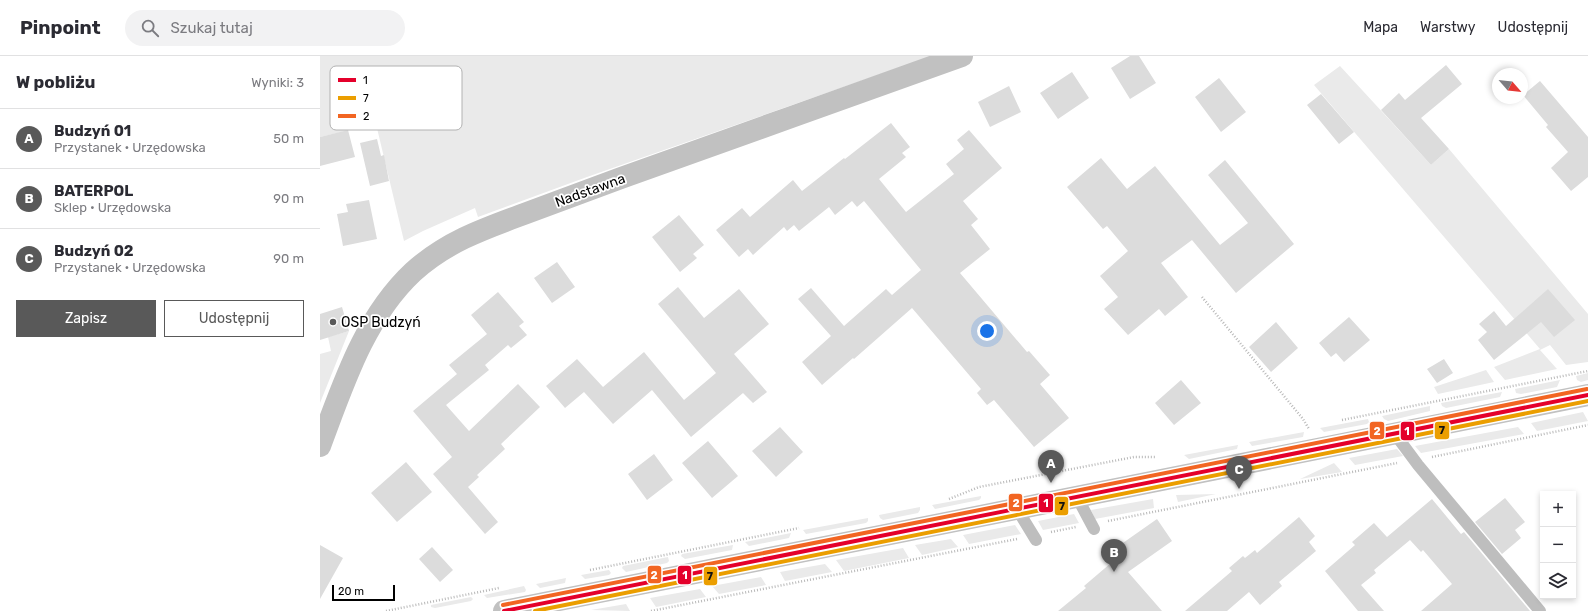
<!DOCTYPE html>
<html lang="pl">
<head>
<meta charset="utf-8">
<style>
  :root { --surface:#fff; --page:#f2f2f3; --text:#2b2b33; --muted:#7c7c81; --line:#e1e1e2; --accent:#595959 }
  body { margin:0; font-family:Rubik,sans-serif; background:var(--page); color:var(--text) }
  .controls { position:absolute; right:12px; bottom:12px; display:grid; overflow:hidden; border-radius:0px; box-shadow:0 2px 6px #0003 }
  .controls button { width:36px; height:36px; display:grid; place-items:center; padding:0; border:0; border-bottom:1px solid var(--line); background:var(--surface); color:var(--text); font:20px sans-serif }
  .compass { position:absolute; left:1172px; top:12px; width:36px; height:36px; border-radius:50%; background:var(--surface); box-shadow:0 2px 6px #0003; rotate:118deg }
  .scale { position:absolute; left:12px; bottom:10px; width:63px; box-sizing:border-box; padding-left:4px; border:2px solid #000; border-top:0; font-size:11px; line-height:14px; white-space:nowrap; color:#000; -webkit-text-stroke:3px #fff; paint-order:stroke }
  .you { position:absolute; left:667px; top:275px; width:14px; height:14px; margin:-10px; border:3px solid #fff; border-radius:50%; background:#1a73e8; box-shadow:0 0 0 6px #1a73e833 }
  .badge { display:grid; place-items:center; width:26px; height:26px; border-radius:50%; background:var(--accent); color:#fff; font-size:13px; font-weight:700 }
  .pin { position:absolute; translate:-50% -33px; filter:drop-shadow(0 1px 2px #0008) }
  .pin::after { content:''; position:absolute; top:21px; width:14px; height:12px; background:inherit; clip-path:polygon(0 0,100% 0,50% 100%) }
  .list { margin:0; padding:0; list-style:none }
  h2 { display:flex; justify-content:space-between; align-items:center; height:52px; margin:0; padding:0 16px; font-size:17px }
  h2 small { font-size:13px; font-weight:400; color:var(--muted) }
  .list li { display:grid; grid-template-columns:26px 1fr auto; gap:12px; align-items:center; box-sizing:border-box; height:60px; padding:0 16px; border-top:1px solid var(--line) }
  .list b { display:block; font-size:15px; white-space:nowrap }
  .list p { margin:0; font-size:13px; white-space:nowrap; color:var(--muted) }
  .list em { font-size:13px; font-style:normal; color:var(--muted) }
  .actions { display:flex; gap:8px; padding:12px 16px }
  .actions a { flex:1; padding:9px 0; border:1px solid var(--accent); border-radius:0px; text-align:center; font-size:14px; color:var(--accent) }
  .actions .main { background:var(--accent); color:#fff }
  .icon { flex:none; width:22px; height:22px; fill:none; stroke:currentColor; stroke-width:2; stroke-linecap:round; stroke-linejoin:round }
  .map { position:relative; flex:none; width:1268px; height:555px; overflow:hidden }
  header { display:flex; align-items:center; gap:24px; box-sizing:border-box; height:56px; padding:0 20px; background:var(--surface); border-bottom:1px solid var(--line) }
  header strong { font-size:19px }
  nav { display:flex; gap:22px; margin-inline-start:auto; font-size:14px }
  .search { width:280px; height:36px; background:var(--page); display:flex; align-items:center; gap:10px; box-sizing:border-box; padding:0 14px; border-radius:22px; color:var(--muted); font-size:15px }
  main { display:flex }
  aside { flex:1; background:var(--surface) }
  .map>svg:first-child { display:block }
  .green { fill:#eaeaea }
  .building { fill:#dcdcdc }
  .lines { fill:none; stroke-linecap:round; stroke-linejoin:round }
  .path { stroke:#b8b8b8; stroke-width:2.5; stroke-dasharray:1 2; stroke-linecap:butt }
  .lane { stroke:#bebebe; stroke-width:12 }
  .secondary { stroke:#c1c1c1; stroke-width:22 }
  .bus-1-casing { stroke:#fff; stroke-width:7 }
  .bus-2-casing { stroke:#fff; stroke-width:7 }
  .bus-3-casing { stroke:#fff; stroke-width:7 }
  .bus-1 { stroke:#e4002b; stroke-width:4 }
  .bus-2 { stroke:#eb9e00; stroke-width:4 }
  .bus-3 { stroke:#f26522; stroke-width:4 }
  .poi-dot { fill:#595959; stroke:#fff; stroke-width:1.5 }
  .labels { text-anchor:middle; stroke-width:3.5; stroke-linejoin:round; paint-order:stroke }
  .street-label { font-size:14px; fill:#000; stroke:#fff }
  .poi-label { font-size:14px; fill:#000; stroke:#fff; text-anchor:start }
  .key { fill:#fff; stroke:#b2b2b2; stroke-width:1 }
  .key-label { font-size:11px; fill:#000 }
  .line-badge { stroke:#fff; stroke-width:1.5 }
  .badge-label { font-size:11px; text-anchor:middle; font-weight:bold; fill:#fff }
  .pale-badge-label { font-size:11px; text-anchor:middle; font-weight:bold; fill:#111 }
</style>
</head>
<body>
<header>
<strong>Pinpoint</strong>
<div class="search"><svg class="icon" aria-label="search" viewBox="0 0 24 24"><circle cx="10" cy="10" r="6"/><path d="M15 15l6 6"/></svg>Szukaj tutaj</div>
<nav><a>Mapa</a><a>Warstwy</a><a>Udostępnij</a></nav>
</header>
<main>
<aside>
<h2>W pobliżu<small>Wyniki: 3</small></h2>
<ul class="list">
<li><span class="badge">A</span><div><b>Budzyń 01</b><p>Przystanek · Urzędowska</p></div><em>50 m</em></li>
<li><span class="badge">B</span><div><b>BATERPOL</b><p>Sklep · Urzędowska</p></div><em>90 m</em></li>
<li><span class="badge">C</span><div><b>Budzyń 02</b><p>Przystanek · Urzędowska</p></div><em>90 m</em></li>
</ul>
<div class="actions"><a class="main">Zapisz</a><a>Udostępnij</a></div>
</aside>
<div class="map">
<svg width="1268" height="555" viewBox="0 0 1268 555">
  <rect width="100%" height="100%" fill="#fff"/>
  <path class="green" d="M 0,0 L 612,0 L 267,121 L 158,161 L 155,152 L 103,175 L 84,185 L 56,68 L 0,81 Z
    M 1020,10 L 1111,109 L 1129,93 L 1268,258 L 1268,306 L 1246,309 L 1230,289 L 1220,294 L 1237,313 L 1185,324 L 1174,311 L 1220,293 L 994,29 Z
    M 29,275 L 0,347 L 0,298 L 11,295 L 8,281 Z
    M 1166,314 L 1174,326 L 1118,338 L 1114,331 Z
    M 1268,317 L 1268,324 L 1261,326 L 1257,324 L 1256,320 Z
    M 1240,324 L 1237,331 L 1201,338 L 1196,337 L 1195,333 Z
    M 1182,336 L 1180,341 L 1126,352 L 1122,350 L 1121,347 Z
    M 1110,350 L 1110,355 L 1068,365 L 1064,363 L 1062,360 Z
    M 1263,356 L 1268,365 L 1217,375 L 1211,367 Z
    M 1048,363 L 1049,366 L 1047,368 L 1004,376 L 1000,372 Z
    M 1198,371 L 1204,378 L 1101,397 L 1095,390 Z
    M 984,376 L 983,381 L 932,390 L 929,386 Z
    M 918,389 L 917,393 L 869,403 L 864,399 Z
    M 1077,393 L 1083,400 L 1035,409 L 1029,402 Z
    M 1014,407 L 1022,416 L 980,423 Z
    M 896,438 L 858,446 L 856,439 Z
    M 661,440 L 661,442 L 659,444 L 615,453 L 612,449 Z
    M 833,443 L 834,452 L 775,463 L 771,454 Z
    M 600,451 L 600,454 L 598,457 L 563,464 L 560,462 L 559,459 Z
    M 754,458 L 759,467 L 723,474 L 718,465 Z
    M 548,462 L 548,465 L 546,467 L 486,478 L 483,474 Z
    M 695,469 L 701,478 L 649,488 L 643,479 Z
    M 471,477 L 469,482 L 429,490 L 425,486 Z
    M 631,483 L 638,491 L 602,499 L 595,489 Z
    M 413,489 L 412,494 L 365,503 L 361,500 L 362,498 Z
    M 583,492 L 589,502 L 524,515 L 516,504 Z
    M 348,501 L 349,505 L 347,507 L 306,516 L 302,512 L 303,510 Z
    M 505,508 L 512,516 L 465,525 L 460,516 Z
    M 289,514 L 291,517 L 289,519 L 265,523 L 261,519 Z
    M 441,521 L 446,529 L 399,538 L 392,530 Z
    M 246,522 L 245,527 L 220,532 L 216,528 Z
    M 204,530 L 206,534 L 205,536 L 167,542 L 164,539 Z
    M 380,533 L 386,541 L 336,551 L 330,542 Z
    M 151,541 L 153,543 L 151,545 L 115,552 L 111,551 L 111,549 Z
    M 306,548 L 310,555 L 271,554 Z"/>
  <path class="building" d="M 810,0 L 819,0 L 836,27 L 810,43 L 791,12 Z
    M 1126,9 L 1142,28 L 1101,62 L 1129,93 L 1111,109 L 1061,54 L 1079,37 L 1085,44 Z
    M 752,16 L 769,42 L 738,63 L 720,37 Z
    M 899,22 L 926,56 L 901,76 L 875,41 Z
    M 1220,25 L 1268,81 L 1268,121 L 1251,135 L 1231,112 L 1248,96 L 1226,71 L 1228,69 L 1203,39 Z
    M 689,30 L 701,56 L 670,71 L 658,46 Z
    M 1001,38 L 1034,76 L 1019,88 L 987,49 Z
    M 571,67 L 590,91 L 582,97 L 586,101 L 559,123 L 586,156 L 634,118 L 626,108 L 644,93 L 637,84 L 649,74 L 682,112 L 643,145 L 658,163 L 651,169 L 670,193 L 640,217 L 707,296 L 709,295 L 730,319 L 720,328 L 749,362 L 714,391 L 674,344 L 667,349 L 657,337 L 661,333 L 592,252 L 534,303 L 533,302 L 502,329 L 482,306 L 511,280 L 478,243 L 491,232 L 524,270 L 566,233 L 572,239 L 601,214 L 544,145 L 537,151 L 532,145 L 515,159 L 509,151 L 479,175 L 474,169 L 467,175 L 464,171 L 433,199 L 428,193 L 419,201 L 396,174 L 422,152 L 430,161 L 473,124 L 482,135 L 524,102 L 525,103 Z
    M 28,74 L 35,101 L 0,110 L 0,81 Z
    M 57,83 L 61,100 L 64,99 L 69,125 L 50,130 L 40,87 Z
    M 781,102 L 807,133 L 835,110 L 900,189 L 928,167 L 888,119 L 905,104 L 974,188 L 916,237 L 872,184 L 841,207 L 868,241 L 845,260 L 839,253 L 808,279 L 784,253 L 798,241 L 780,220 L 808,195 L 787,170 L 783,173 L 747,131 Z
    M 49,144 L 57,183 L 23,190 L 17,158 L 28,156 L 26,148 Z
    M 359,159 L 384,189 L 373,198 L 377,202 L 360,216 L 332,181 Z
    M 237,206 L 255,231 L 232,247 L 214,222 Z
    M 358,231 L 384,262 L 419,233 L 449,268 L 414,298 L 447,336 L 433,347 L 423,337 L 371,381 L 332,334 L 293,368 L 264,336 L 245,352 L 226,330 L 257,303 L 283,331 L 324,296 L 364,344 L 396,317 L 338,248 Z
    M 1228,233 L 1255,264 L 1234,281 L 1221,266 L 1174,304 L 1158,284 L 1167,276 L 1159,268 L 1174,255 L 1186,270 Z
    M 178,236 L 204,266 L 199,270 L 207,279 L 191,292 L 188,289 L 165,309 L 169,314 L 126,349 L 149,375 L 198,328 L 220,351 L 181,388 L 185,393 L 157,419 L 159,421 L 148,431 L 178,466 L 165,478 L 113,418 L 132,401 L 93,355 L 137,318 L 129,309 L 167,278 L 151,259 Z
    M 22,251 L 29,275 L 0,284 L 0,258 Z
    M 1029,261 L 1050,284 L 1024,306 L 1016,297 L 1011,301 L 999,287 Z
    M 956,266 L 978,292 L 951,316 L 929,291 Z
    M 1124,303 L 1133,317 L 1117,327 L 1107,313 Z
    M 861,324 L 881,347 L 854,369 L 835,347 Z
    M 460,371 L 483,396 L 456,421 L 432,395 Z
    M 388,385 L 418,420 L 392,442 L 362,407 Z
    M 334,398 L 353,424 L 327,444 L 308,418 Z
    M 86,406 L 112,436 L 77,466 L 51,437 Z
    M 1185,442 L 1205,466 L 1195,474 L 1201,482 L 1182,498 L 1155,466 Z
    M 1112,443 L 1141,478 L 1144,476 L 1210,555 L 1101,555 L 1132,528 L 1103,494 L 1101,496 L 1090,484 L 1054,514 L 1056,517 L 1041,529 L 1064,555 L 1038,555 L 1005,515 L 1035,489 L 1032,486 L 1054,467 L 1067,481 Z
    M 979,461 L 995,480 L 989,486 L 996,495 L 959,526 L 962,530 L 940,549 L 929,536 L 907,555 L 865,555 L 912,515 L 909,512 L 923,500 L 925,502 L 935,494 L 937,497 Z
    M 837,463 L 852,485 L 808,516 L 842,555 L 738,555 L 766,532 L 764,530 L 805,495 L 800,489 Z
    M 0,489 L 23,502 L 0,543 Z
    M 112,491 L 133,514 L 120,526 L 99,503 Z"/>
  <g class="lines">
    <path class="path" d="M 882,241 L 983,363 L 989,373
      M 1022,364 L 1268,315
      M 1112,401 L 1268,369
      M 629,443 L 659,431 L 814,401 L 835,401
      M 788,465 L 1077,407
      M 731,476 L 756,471
      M 270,514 L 479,472
      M 66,555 L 179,532
      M 331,555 L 697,483"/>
    <path class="lane" d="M 1075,378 L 1098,409 L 1220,555
      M 757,441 L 774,473
      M 697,453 L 716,484"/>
    <path class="secondary" d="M 0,390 C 23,329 44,262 93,216 C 126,186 163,173 204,158 C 237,146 269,134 301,122 C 415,81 528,41 642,0
      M 184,555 L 1268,339"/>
    <g class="bus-1-casing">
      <path id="bus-1" d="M 184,555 L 1268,339"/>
    </g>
    <g class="bus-2-casing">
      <path id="bus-2" d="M 215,555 L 1268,345"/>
    </g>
    <g class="bus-3-casing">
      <path id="bus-3" d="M 183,549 L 1267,333"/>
    </g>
    <use href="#bus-1" class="bus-1"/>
    <use href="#bus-2" class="bus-2"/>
    <use href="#bus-3" class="bus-3"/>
  </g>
  <circle class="poi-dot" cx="13" cy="266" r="4"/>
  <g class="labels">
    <g class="street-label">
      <text transform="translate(270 134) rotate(-20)" y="5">Nadstawna</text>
    </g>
    <g class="poi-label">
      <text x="21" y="271">OSP Budzyń</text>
    </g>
  </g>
  <rect x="10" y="10" width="132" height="64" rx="6" class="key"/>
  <rect x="18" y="22" width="18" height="4" fill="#e4002b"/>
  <rect x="18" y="40" width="18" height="4" fill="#eb9e00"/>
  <rect x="18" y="58" width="18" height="4" fill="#f26522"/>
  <g class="key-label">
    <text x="43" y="28">1</text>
    <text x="43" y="46">7</text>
    <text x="43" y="64">2</text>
  </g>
  <g class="line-badge">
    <rect x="1114" y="365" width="16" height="19" rx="4" fill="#eb9e00"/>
    <rect x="1049" y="365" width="16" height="19" rx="4" fill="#f26522"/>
    <rect x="1080" y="365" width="15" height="20" rx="4" fill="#e4002b"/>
    <rect x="688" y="437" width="15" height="19" rx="4" fill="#f26522"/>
    <rect x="718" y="437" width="16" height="20" rx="4" fill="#e4002b"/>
    <rect x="734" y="440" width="15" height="20" rx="4" fill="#eb9e00"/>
    <rect x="327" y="509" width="15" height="19" rx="4" fill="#f26522"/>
    <rect x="357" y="509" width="15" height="20" rx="4" fill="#e4002b"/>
    <rect x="383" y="510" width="15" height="20" rx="4" fill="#eb9e00"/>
  </g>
  <g class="badge-label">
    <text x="1057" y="379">2</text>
    <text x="1087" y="379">1</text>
    <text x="696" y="451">2</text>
    <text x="726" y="451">1</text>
    <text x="334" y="523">2</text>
    <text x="365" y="523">1</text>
  </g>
  <g class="pale-badge-label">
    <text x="1122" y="378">7</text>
    <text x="742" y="454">7</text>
    <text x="390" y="524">7</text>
  </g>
</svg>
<div class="controls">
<button>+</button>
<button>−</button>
<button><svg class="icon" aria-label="layers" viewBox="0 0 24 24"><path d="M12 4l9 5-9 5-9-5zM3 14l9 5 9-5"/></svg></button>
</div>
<svg class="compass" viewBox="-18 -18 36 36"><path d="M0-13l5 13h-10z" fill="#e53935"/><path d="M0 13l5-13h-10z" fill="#7c7c81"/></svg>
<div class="scale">20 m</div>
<div class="you"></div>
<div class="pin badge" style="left:731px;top:427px">A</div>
<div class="pin badge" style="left:794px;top:516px">B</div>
<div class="pin badge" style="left:919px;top:433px">C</div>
</div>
</main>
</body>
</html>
